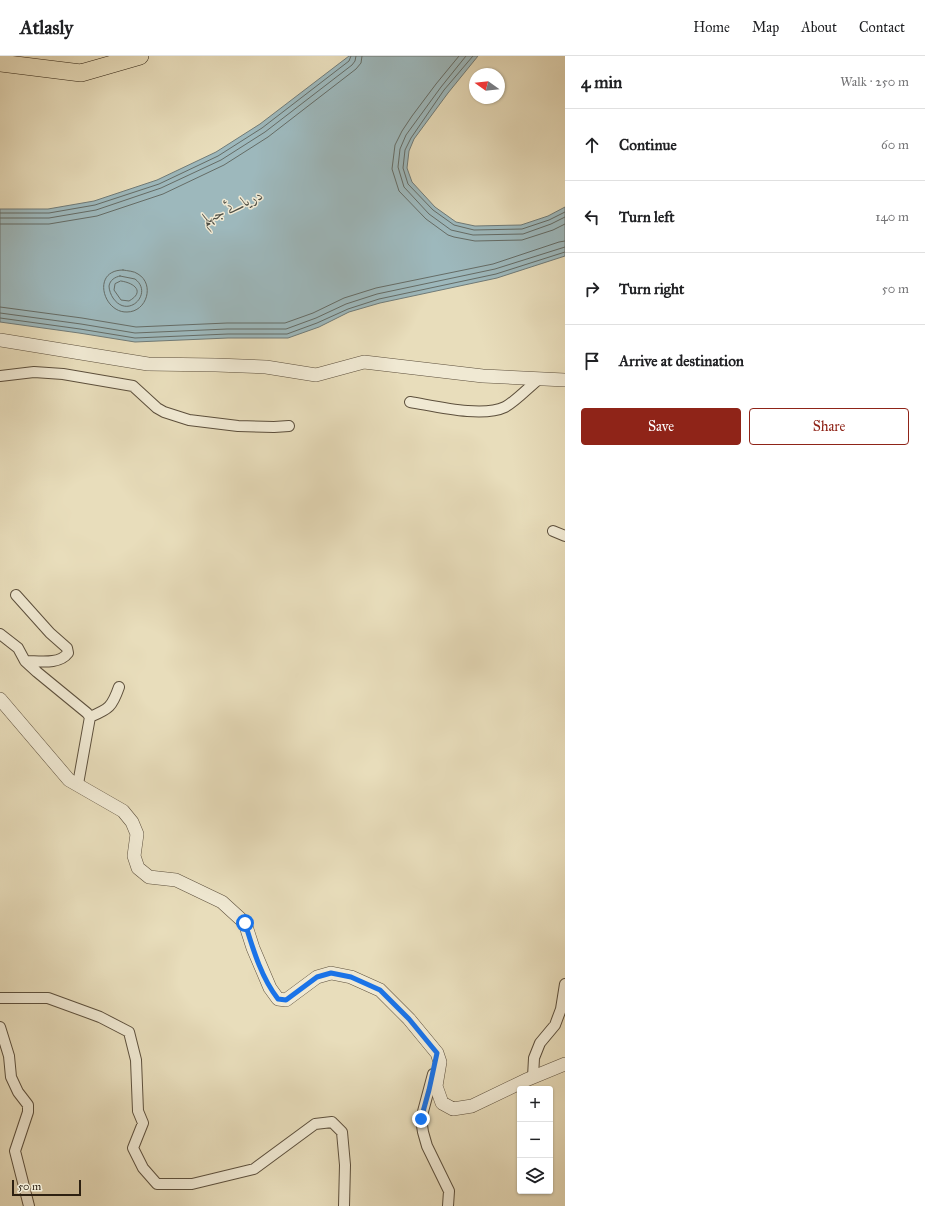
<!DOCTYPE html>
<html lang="en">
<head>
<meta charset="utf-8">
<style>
  :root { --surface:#fff; --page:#f2f2f2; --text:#202124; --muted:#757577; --line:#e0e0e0; --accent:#8f2418 }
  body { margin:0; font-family:"IM FELL Great Primer",Amiri,serif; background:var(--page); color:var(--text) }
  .controls { position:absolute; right:12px; bottom:12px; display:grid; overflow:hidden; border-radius:4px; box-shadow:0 1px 3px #0004 }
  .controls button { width:36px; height:36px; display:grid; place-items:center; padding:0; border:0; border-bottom:1px solid var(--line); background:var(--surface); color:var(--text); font:20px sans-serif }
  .compass { position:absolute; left:469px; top:12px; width:36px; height:36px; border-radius:50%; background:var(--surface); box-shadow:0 1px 3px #0004; rotate:285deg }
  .scale { position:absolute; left:12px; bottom:10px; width:69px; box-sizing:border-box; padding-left:4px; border:2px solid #2d2011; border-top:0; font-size:11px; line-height:14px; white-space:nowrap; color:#2d2011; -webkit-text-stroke:3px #f0e9d3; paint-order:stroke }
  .stop { position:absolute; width:12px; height:12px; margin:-9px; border:3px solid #1a73e8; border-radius:50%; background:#fff }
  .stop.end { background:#1a73e8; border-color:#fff; box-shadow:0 1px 4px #0008 }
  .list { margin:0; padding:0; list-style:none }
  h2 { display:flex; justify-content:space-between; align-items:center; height:52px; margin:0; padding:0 16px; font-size:17px }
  h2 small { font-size:13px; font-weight:400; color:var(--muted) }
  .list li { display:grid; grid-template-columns:26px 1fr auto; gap:12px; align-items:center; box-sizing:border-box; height:72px; padding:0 16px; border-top:1px solid var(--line) }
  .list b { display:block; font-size:15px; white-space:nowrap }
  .list em { font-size:13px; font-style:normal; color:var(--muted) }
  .actions { display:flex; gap:8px; padding:12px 16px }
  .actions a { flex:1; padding:9px 0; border:1px solid var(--accent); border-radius:4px; text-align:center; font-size:14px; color:var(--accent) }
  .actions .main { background:var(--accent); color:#fff }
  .icon { flex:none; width:22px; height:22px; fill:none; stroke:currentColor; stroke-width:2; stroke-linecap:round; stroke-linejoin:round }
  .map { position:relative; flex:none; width:565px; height:1150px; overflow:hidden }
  header { display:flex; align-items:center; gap:24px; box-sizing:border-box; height:56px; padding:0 20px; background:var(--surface); border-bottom:1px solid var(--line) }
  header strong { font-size:19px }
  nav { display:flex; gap:22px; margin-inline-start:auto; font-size:14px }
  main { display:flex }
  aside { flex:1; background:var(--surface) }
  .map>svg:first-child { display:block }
  .water { fill:#9db8bc; stroke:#707b78 }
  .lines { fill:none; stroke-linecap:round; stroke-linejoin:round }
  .shore { stroke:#656c66; stroke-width:1 }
  .minor-casing { stroke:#5c4f3c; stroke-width:12 }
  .tertiary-casing { stroke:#5c4f3c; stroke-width:14 }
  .trunk-casing { stroke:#2d2011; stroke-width:18 }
  .minor { stroke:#f0e9d3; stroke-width:10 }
  .tertiary { stroke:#f0e9d3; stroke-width:13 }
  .trunk { stroke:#e8ddbb; stroke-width:17 }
  .route { stroke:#1a73e8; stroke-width:5 }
  .labels { text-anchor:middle; stroke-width:3; stroke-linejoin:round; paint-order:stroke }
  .water-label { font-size:15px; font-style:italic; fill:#4f4e44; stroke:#f0e9d3 }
</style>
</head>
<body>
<header>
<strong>Atlasly</strong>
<nav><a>Home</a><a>Map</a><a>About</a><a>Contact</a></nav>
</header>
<main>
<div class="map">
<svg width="565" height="1150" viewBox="0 0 565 1150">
  <rect width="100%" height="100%" fill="#e8ddbb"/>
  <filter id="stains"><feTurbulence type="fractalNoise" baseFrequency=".005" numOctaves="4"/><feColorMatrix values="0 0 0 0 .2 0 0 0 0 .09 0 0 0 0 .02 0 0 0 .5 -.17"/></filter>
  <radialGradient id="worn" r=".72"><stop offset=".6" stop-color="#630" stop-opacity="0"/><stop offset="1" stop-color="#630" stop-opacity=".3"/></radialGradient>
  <path class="water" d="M 349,0 L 478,0 L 448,37 L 414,83 L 409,95 L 407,112 L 412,126 L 435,151 L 456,166 L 475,170 L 521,169 L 548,160 L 565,151 L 565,200 L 497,222 L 380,247 L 349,256 L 319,271 L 288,282 L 228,282 L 135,286 L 79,277 L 0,266 L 0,153 L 48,153 L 94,145 L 157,124 L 216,96 L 260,68 Z"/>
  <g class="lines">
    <path class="shore" d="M 459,0 L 436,28 L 412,60 L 402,75 L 395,89 L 392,113 L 399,135 L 426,163 L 448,179 L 454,181 L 475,185 L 522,184 L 553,174 L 565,168
      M 466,0 L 441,31 L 406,79 L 400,93 L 398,111 L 404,131 L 429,158 L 451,174 L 473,179 L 523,178 L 551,168 L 565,161
      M 473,0 L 444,34 L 411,82 L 405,94 L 403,112 L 408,128 L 433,154 L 454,169 L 474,174 L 522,173 L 549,164 L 565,156
      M 0,157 L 49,157 L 95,149 L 159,128 L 218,100 L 262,72 L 349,5 L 351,0
      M 0,162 L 49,162 L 96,154 L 161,132 L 221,104 L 265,76 L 352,9 L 355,5 L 356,0
      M 0,168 L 49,168 L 97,160 L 163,138 L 224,109 L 268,81 L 356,13 L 361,7 L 362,0
      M 123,214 C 128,215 134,215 138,218 C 155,228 147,256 127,256 C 103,257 91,214 123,214 Z
      M 120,220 L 135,223 C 154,237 128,264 113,242 C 111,239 109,234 109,230 C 110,224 115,221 120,220 Z
      M 121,225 C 135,227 145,236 129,245 L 121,244 L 114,234 L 115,228 Z
      M 0,251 L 82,262 L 136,271 L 227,267 L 285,267 L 313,257 L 344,242 L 376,232 L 493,208 L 559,186 L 565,185
      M 0,257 L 81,268 L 135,277 L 227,273 L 286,273 L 316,262 L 346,248 L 377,238 L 495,213 L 565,191
      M 0,262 L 80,273 L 135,282 L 228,278 L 287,278 L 317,267 L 348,253 L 379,243 L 496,218 L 565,196"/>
    <g class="minor-casing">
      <path id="minor" d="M 0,320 L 34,316 L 63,318 L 133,330 L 157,352 L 164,356 L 189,364 L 238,370 L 274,371 L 289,370
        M 410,346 C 435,350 482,362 505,351 C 515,346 530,330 539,323
        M 553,475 L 565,480
        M 16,539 L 50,577 L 67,592 L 68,597 C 59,609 39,605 25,605
        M 0,578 L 18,592 L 25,605 L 37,616 L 87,657 L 90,661 L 78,728
        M 90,661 C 109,653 112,651 119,631
        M 0,942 L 48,942 L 100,961 L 129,976 L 136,1004 L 138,1055 L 143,1067 L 133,1092 L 143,1112 L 157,1128 L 192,1128 L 254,1113 L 315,1068 L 332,1066 L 342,1076 L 345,1109 L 344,1150
        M 0,971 L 9,1000 L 11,1021 L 18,1036 L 28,1049 L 28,1056 L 15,1095 L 29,1150
        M 433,1018 L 421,1063 L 423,1076 L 427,1090 L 449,1135 L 448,1150
        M 533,1021 L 534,1002 L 540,987 L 555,969 L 561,953 L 565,928"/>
    </g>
    <g class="tertiary-casing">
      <path id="tertiary" d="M 0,284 L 148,308 L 216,309 L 266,311 L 316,319 L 364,306 L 483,320 L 565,324
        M 0,643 L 69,724 L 123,755 L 132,766 L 137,778 L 134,800 L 138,812 L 149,821 L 176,824 L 222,846 L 245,867 L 253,892 L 270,932 L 278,943 L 286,944 L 317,921 L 331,917 L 351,921 L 380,934 L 409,963 L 437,997 L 440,1006 L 436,1030 L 442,1047 L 453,1053 L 472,1050 L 526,1024 L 565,1008"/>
    </g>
    <g class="trunk-casing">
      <path id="trunk" d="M 0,7 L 81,17 L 140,0"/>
    </g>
    <use href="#minor" class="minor"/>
    <use href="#tertiary" class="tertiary"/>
    <use href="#trunk" class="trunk"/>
  </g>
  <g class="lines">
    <path class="route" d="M 245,867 C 253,893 261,921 278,943 L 286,944 L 317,921 L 331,917 L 351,921 L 380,934 L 409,963 L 437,997 L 429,1034 L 421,1063"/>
  </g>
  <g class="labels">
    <g class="water-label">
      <text transform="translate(232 151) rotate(-24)" y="5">دریائے جہلم</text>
    </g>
  </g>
  <rect width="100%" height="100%" filter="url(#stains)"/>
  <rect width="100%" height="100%" fill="url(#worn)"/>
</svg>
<div class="controls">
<button>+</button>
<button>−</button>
<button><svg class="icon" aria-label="layers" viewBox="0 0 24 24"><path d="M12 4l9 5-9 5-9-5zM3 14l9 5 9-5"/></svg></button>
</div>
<svg class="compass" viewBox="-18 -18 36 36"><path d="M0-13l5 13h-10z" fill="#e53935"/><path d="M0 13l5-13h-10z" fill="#757577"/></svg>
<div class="scale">50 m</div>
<div class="stop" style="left:245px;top:867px"></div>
<div class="stop end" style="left:421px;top:1063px"></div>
</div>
<aside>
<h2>4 min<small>Walk · 250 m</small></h2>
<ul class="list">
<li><svg class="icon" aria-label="ahead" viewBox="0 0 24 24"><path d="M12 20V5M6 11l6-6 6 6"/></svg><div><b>Continue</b></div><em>60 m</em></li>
<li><svg class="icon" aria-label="left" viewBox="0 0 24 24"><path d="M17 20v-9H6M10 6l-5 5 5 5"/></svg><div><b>Turn left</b></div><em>140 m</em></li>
<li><svg class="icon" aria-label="right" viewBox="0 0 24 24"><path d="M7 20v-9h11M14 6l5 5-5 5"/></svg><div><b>Turn right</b></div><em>50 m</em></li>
<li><svg class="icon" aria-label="arrive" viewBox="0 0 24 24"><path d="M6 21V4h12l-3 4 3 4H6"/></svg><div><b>Arrive at destination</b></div></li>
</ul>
<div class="actions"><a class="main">Save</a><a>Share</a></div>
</aside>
</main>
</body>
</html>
